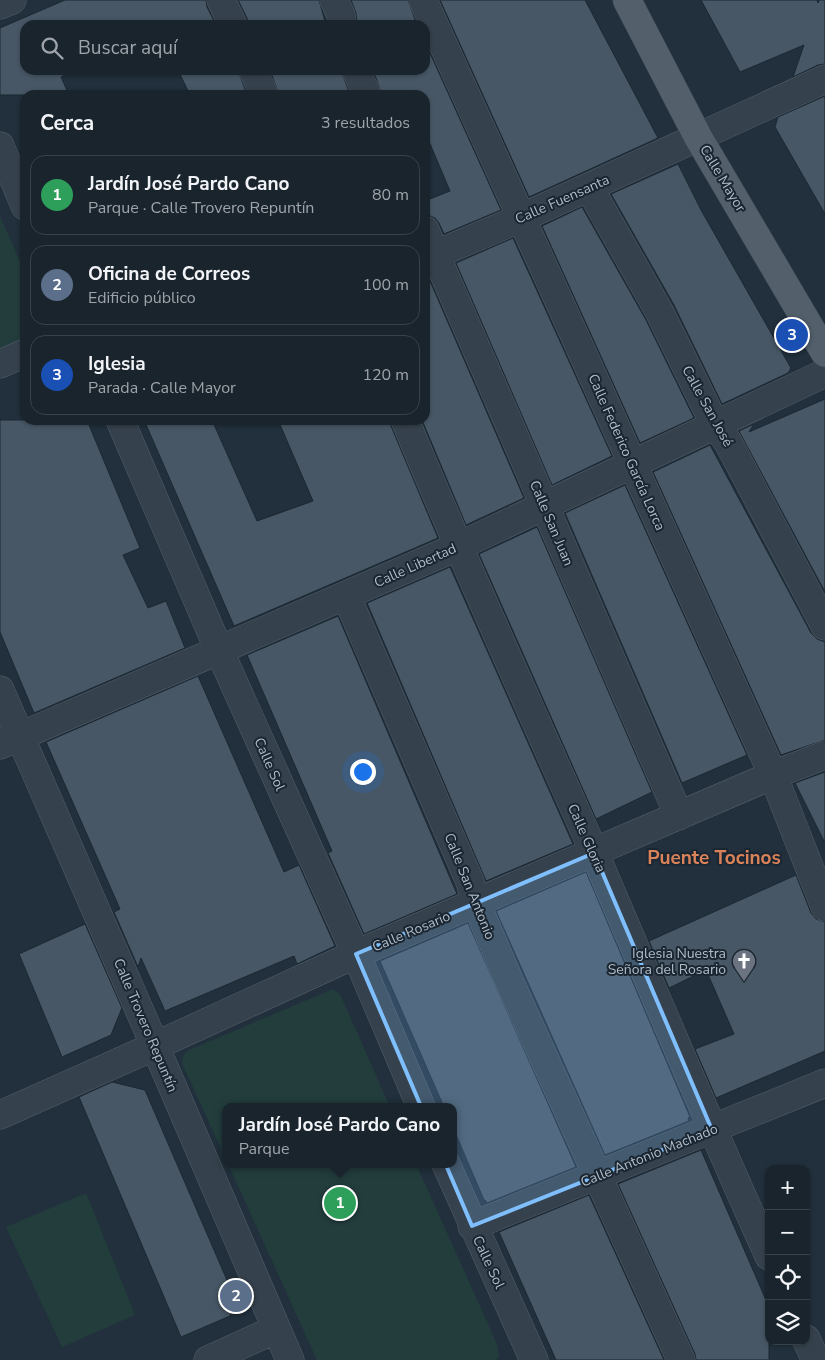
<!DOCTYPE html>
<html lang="es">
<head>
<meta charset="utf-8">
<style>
  :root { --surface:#19242d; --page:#222c35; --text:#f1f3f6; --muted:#9fa4aa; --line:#374149; --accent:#db2777 }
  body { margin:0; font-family:"Nunito Sans",sans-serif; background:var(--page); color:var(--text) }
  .controls { position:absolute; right:15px; bottom:15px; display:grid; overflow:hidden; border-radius:10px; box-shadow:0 1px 4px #0004 }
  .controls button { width:45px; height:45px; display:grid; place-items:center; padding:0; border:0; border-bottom:1px solid var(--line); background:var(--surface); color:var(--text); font:25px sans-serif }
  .you { position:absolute; left:362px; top:771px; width:18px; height:18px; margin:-12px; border:4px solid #fff; border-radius:50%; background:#1a73e8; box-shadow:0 0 0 8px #1a73e833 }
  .badge { display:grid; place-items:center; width:32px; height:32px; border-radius:50%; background:var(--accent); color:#fff; font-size:16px; font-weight:700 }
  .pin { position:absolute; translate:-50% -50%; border:2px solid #fff; box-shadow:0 1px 5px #0006 }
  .popup { position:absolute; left:222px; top:1103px; width:235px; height:65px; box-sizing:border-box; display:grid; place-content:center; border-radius:10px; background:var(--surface); filter:drop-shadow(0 1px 4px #0005); font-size:16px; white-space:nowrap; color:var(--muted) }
  .popup b { font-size:19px; color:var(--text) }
  .popup::after { content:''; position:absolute; left:50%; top:100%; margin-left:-10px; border:10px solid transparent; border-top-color:var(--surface) }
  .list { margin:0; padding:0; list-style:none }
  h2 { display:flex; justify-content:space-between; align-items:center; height:65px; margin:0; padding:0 20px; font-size:21px }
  h2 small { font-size:16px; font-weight:400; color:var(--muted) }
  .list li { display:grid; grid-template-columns:32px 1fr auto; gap:15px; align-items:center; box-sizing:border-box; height:80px; margin:0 10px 10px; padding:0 10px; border:1px solid var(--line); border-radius:15px }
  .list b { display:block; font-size:19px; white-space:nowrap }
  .list p { margin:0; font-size:16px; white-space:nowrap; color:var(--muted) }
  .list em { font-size:16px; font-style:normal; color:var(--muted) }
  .icon { flex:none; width:28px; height:28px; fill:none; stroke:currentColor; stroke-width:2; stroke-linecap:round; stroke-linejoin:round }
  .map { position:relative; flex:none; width:825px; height:1360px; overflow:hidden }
  .search { position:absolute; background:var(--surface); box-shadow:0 1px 4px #0004; left:20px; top:20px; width:410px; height:55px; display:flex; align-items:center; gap:12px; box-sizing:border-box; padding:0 18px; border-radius:15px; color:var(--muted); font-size:19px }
  .panel { position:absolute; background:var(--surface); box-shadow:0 1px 4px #0004; left:20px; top:90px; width:410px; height:335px; border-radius:15px }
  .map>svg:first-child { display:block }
  .green { fill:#233d3d }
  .building { fill:#475765; stroke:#1c2833 }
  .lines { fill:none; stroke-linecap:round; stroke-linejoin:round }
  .minor-casing { stroke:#535f6a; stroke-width:29 }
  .major-casing { stroke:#414d58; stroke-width:29 }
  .minor { stroke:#35414c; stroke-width:28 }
  .major { stroke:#53606c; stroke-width:28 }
  .marked { fill:#80bffd; fill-opacity:0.2; stroke:#80bffd; stroke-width:4; stroke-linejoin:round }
  .labels { text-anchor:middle; stroke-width:4; stroke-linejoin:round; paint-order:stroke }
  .street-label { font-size:14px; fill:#b0bcc8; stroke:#1a2631 }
  .poi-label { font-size:14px; fill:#b0bcc8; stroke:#1a2631; text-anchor:end }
  .district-label { font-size:19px; font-weight:bold; fill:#da8259; stroke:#1a2631 }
</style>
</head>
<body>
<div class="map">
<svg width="825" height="1360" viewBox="0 0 825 1360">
  <rect width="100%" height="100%" fill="#21303c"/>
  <path class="green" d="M 0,216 L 25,273 L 25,344 L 0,355 Z
    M 333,989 L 340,994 L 390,1107 L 226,1107 L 226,1160 L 182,1063 L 183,1056 L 187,1051 Z
    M 228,1164 L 416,1164 L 497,1344 L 499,1356 L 496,1360 L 317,1360 Z
    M 86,1193 L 135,1315 L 62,1347 L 6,1227 Z"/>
  <path class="building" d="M 65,0 L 206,0 L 207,7 L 216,25 L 25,25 L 25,70 L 75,70 L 61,77 L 69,95 L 0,95 L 0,28 Z
    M 238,0 L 319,0 L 326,25 L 248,25 L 247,18 Z
    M 351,0 L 408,0 L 417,25 L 357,25 L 356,13 Z
    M 440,0 L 585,0 L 658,138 L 529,197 Z
    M 701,0 L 817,0 L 818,3 L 819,0 L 825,0 L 825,64 L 818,65 L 793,77 L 804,45 L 740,72 Z
    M 425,42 L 501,210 L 444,234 L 439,223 L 435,218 L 430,216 L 425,203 L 425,201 L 450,191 L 425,132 L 425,95 L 382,95 L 373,70 L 425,70 Z
    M 178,70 L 238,70 L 247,95 L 190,95 Z
    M 270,70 L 341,70 L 350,95 L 279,95 Z
    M 825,96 L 825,214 L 775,127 L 778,117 Z
    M 678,164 L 701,210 L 791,368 L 788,373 L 722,404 L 674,305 L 611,194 Z
    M 582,207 L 646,320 L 694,418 L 640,443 L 542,226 Z
    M 513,238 L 612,456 L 552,485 L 456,263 Z
    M 425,274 L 427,274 L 524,498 L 466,525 L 422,420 L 425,420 Z
    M 825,399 L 825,592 L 739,431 L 754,424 L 749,432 Z
    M 0,420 L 87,420 L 140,548 L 123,555 L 148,608 L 166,601 L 185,648 L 34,713 L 0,632 Z
    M 144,420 L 212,420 L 257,521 L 313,501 L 278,420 L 390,420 L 391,426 L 438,538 L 234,626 Z
    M 710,445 L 811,633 L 817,639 L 825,642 L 825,740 L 781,755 L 653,472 Z
    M 625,485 L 747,755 L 682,783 L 565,513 Z
    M 537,527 L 652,792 L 596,819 L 479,554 Z
    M 450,567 L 573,844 L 486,881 L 367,603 Z
    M 338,616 L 457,894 L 364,934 L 328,853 L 332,851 L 247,655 Z
    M 198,676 L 284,872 L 299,865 L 335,946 L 297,964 L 294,956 L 165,1011 L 141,958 L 138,967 L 114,912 L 120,909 L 46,742 Z
    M 825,772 L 825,843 L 795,783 Z
    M 586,872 L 690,1117 L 688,1118 L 689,1121 L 605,1155 L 496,911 Z
    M 796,875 L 811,913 L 816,919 L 825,922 L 825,1051 L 716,1098 L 695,1049 L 734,1034 L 706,970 L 669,988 L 649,941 Z
    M 468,923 L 576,1167 L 487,1203 L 485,1200 L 484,1200 L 454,1130 L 454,1107 L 444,1107 L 380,961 Z
    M 85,924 L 122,1008 L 111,1035 L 62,1057 L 19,954 Z
    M 112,1082 L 145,1090 L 236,1301 L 230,1316 L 181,1337 L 79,1097 Z
    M 701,1150 L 769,1307 L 769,1360 L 696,1360 L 695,1354 L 618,1184 Z
    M 589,1195 L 664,1360 L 556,1360 L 499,1232 Z"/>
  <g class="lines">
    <g class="minor-casing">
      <path id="minor" d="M 221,0 L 233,25
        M 334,0 L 341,15 L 342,25
        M 423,0 L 773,775 L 825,907
        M 0,5 L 12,0
        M 253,70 L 264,95
        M 356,70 L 367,95
        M 0,146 L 25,206
        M 589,187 L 660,313 L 715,425 L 728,442 L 825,626
        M 425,230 L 679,816
        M 425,259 L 521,218 L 825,79
        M 0,364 L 25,353
        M 120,420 L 219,650 L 356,954 L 421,1107
        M 405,420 C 465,565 530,708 594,852 C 652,987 708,1122 769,1256
        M 346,595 L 470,882 L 476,903 L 511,985 L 681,1360
        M 0,690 L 155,1046 L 290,1360
        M 0,745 L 457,547 L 825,373
        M 0,1115 L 155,1046 L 356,954 L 773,775 L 825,755
        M 446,1164 L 534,1360
        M 472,1226 L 825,1083
        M 806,1339 L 816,1360
        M 208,1360 L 276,1329"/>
    </g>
    <g class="major-casing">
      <path id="major" d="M 627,0 L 698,137 L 825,353"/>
    </g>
    <use href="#minor" class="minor"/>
    <use href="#major" class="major"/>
  </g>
  <path class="marked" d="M 594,853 L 712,1130 L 472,1226 L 356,954 Z"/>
  <defs>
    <g id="church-pin" transform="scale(1.25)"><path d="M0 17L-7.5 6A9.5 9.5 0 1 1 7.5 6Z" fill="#6b7280" stroke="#1a2631"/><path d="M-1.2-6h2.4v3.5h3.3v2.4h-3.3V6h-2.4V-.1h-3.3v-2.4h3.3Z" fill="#fff"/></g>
  </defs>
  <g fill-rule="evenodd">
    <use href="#church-pin" x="744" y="961"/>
  </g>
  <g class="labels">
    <g class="street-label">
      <text transform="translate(723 178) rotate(59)" y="5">Calle Mayor</text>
      <text transform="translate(562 199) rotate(-24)" y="5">Calle Fuensanta</text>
      <text transform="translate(708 406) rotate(61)" y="5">Calle San José</text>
      <text transform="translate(627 452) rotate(66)" y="5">Calle Federico García Lorca</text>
      <text transform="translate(552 523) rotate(67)" y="5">Calle San Juan</text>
      <text transform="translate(415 565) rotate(-24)" y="5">Calle Libertad</text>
      <text transform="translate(270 764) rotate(66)" y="5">Calle Sol</text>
      <text transform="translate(587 838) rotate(66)" y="5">Calle Gloria</text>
      <text transform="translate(470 886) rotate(68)" y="5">Calle San Antonio</text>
      <text transform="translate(411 931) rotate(-23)" y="5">Calle Rosario</text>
      <text transform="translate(146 1025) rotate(67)" y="5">Calle Trovero Repuntín</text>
      <text transform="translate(649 1155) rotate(-22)" y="5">Calle Antonio Machado</text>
      <text transform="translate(489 1262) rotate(65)" y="5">Calle Sol</text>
    </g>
    <g class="poi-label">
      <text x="726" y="958">Iglesia Nuestra<tspan x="726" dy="16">Señora del Rosario</tspan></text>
    </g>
    <g class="district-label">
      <text x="714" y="864">Puente Tocinos</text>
    </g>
  </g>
</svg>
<div class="controls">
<button>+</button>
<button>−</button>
<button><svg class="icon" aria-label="locate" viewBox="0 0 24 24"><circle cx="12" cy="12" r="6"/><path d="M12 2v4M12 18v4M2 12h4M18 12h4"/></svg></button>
<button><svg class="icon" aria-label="layers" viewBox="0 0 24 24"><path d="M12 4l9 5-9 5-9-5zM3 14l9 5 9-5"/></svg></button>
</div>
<div class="you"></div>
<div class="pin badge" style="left:340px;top:1203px;background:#2e9e5b">1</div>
<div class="popup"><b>Jardín José Pardo Cano</b>Parque</div>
<div class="pin badge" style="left:236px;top:1296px;background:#5c6f8a">2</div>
<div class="pin badge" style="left:792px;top:335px;background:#1a4fb4">3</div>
<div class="search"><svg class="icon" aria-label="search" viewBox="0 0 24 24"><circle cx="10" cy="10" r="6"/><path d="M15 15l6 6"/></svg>Buscar aquí</div>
<section class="panel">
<h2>Cerca<small>3 resultados</small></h2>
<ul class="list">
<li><span class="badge" style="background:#2e9e5b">1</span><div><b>Jardín José Pardo Cano</b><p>Parque · Calle Trovero Repuntín</p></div><em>80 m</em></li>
<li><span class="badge" style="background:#5c6f8a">2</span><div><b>Oficina de Correos</b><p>Edificio público</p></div><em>100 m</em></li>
<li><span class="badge" style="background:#1a4fb4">3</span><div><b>Iglesia</b><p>Parada · Calle Mayor</p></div><em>120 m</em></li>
</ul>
</section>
</div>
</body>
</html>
